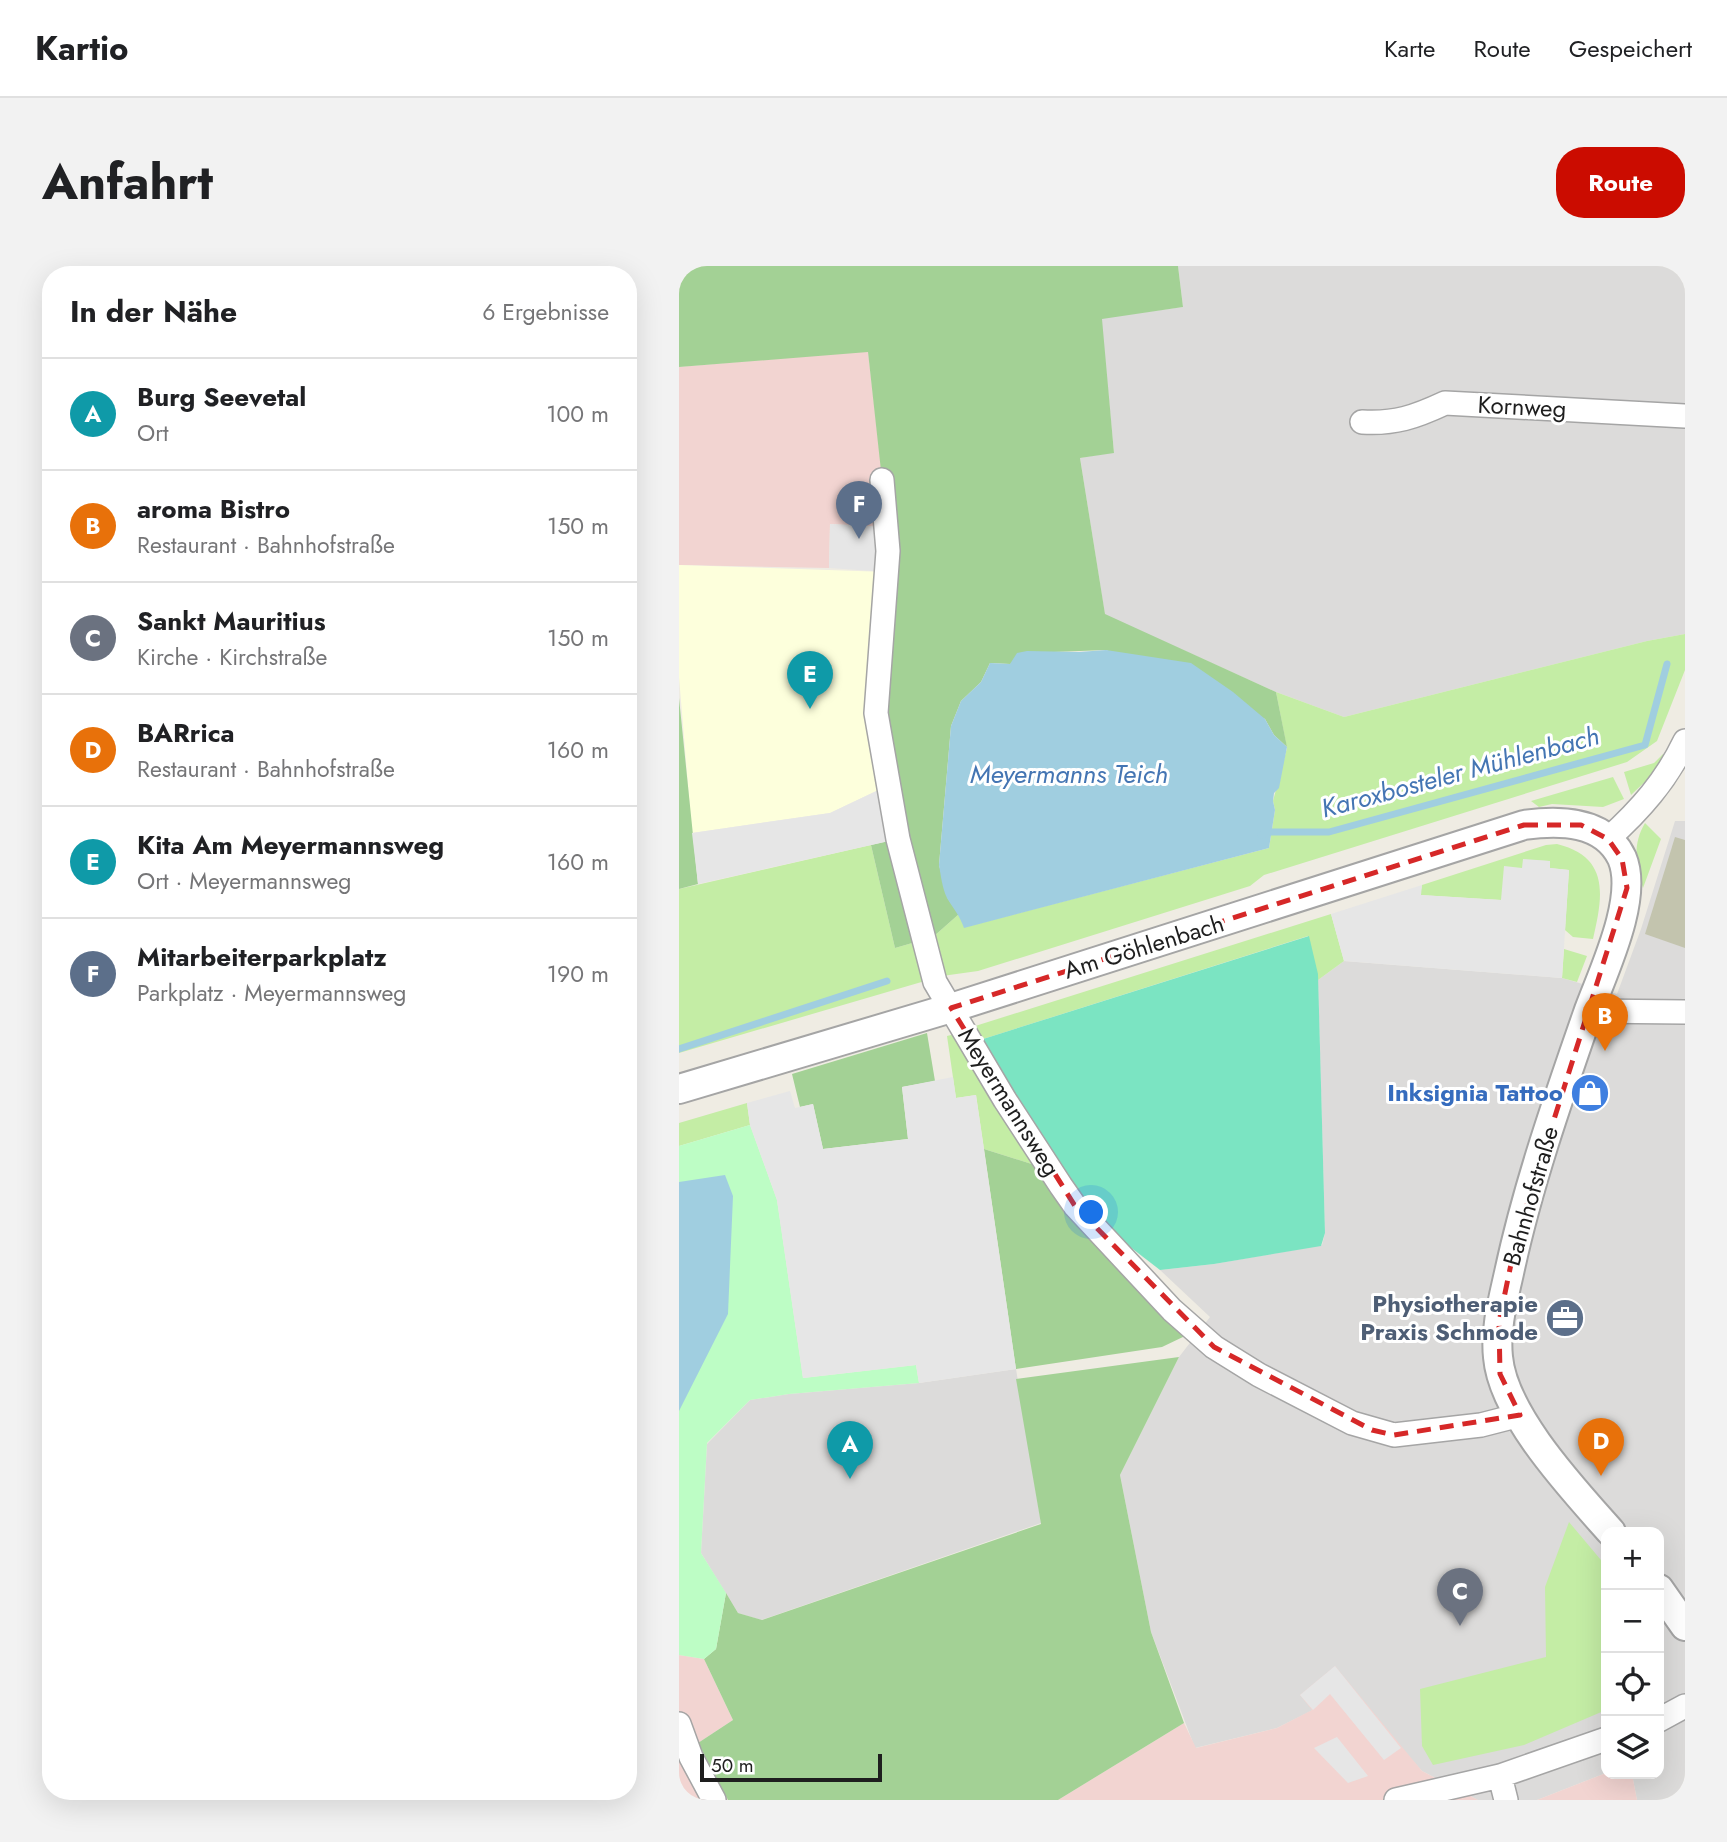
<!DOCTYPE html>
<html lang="de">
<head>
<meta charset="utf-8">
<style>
  :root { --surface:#fff; --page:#f2f2f2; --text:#202124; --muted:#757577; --line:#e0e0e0; --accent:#cb0c00 }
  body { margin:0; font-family:Jost,sans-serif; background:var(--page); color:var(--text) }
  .controls { position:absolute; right:21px; bottom:21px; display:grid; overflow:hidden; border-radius:14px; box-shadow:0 7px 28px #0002 }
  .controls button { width:63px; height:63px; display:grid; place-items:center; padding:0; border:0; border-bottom:2px solid var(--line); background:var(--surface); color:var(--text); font:35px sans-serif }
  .scale { position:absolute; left:21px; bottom:18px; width:182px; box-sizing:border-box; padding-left:7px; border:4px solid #1e1e1e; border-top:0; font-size:19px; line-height:24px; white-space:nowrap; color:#1e1e1e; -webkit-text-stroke:5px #fff; paint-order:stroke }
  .you { position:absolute; left:413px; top:947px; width:24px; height:24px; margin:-18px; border:5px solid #fff; border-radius:50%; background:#1a73e8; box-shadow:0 0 0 10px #1a73e833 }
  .badge { display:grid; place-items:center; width:46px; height:46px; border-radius:50%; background:var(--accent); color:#fff; font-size:23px; font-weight:700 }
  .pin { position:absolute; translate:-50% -58px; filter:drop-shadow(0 2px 4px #0008) }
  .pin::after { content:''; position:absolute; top:37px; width:24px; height:21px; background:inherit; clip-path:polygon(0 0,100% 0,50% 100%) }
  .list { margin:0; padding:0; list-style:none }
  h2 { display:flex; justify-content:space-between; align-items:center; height:91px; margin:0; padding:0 28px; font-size:30px }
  h2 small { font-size:23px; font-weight:400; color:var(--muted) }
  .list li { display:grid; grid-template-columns:46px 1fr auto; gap:21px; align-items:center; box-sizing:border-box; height:112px; padding:0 28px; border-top:2px solid var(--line) }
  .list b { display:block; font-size:26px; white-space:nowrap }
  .list p { margin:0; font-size:23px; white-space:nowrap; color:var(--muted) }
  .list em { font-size:23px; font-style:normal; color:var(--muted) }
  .icon { flex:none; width:38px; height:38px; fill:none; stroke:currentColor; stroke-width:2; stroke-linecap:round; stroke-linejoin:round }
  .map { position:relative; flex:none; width:1006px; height:1534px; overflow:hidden; border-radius:28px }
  header { display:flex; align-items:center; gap:42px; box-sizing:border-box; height:98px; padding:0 35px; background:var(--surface); border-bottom:2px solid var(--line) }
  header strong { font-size:33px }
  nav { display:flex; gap:38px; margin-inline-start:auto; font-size:24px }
  .intro { display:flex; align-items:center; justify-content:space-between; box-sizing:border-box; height:168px; padding:0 42px }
  h1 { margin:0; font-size:49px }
  .button { padding:18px 32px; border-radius:28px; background:var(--accent); color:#fff; font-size:24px; font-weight:700 }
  main { display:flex; gap:42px; padding:0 42px }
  aside { flex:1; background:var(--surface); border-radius:28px; box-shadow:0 7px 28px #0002 }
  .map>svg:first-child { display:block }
  .residential { fill:#dcdbda }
  .commercial { fill:#f2d4d1 }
  .education { fill:#fdffdc }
  .construction { fill:#c3c4ae }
  .grass { fill:#c4eda5 }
  .forest { fill:#a3d195 }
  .park { fill:#bdfdc5 }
  .pitch { fill:#7be4c2 }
  .parking { fill:#e6e6e6 }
  .water { fill:#a0cee0 }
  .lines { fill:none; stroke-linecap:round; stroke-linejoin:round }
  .stream { stroke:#a0cee0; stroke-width:7 }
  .minor-casing { stroke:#a5a5a5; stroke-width:26 }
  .tertiary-casing { stroke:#a5a5a5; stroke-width:32 }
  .minor { stroke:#fff; stroke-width:23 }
  .tertiary { stroke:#fff; stroke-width:28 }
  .marked { fill:none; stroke:#d62828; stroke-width:5; stroke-dasharray:14 9; stroke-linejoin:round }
  .labels { text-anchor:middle; stroke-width:6; stroke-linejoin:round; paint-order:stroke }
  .street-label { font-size:24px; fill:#1e1e1e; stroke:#fff }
  .shop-label { font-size:24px; font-weight:bold; fill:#366cbe; stroke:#fff; text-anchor:end }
  .service-label { font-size:24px; font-weight:bold; fill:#4e5e75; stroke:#fff; text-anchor:end }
  .water-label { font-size:26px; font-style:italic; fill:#4475b3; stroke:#fff }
</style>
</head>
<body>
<header>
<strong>Kartio</strong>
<nav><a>Karte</a><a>Route</a><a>Gespeichert</a></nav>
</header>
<div class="intro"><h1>Anfahrt</h1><a class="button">Route</a></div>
<main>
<aside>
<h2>In der Nähe<small>6 Ergebnisse</small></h2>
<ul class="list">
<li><span class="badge" style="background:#0f9aa8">A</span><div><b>Burg Seevetal</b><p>Ort</p></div><em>100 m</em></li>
<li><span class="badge" style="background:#e8710a">B</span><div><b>aroma Bistro</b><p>Restaurant · Bahnhofstraße</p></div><em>150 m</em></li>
<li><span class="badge" style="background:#6b7280">C</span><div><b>Sankt Mauritius</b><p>Kirche · Kirchstraße</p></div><em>150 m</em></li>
<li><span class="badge" style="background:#e8710a">D</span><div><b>BARrica</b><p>Restaurant · Bahnhofstraße</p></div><em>160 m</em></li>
<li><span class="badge" style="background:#0f9aa8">E</span><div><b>Kita Am Meyermannsweg</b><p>Ort · Meyermannsweg</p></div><em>160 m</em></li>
<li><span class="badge" style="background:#5c6f8a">F</span><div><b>Mitarbeiterparkplatz</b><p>Parkplatz · Meyermannsweg</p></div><em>190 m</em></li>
</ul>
</aside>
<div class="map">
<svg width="1006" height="1534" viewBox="0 0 1006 1534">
  <rect width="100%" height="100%" fill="#efece3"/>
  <path class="residential" d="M 499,0 L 1006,0 L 1006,368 L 968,375 L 665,451 L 597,426 L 426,349 L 401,192 L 435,186 L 422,52 L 504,41 Z
    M 996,555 L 1006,555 L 1006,1534 L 958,1534 L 953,1508 L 980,1508 L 980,1266 L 927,1266 L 927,1507 L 858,1534 L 799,1534 L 743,1505 L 722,1482 L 634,1444 L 598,1462 L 516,1482 L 472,1366 L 441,1209 L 500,1091 L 531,1051 L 481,1004 L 535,998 L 643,979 L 646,967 L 639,714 L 665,695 L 883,712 L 938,728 L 962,663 Z
    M 337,1103 L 362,1257 L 82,1354 L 59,1347 L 22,1287 L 28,1178 L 71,1134 L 110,1128 L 240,1117 Z"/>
  <path class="commercial" d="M 189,85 L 209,261 L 151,258 L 150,302 L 0,299 L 0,101 Z
    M 0,1389 L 25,1393 L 54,1454 L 19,1477 L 49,1534 L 0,1534 Z
    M 656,1400 L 743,1505 L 799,1534 L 379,1534 L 505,1457 L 517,1482 L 598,1462 L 633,1444 L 621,1429 Z
    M 927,1507 L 953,1508 L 958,1534 L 858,1534 Z"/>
  <path class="education" d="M 0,299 L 208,306 L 210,519 L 151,547 L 13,567 L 0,411 Z"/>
  <path class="construction" d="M 996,571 L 1006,574 L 1006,682 L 966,668 Z"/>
  <path class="grass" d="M 1006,368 L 1006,404 L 978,475 L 948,496 L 585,609 L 571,620 L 299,705 L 263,710 L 0,787 L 0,623 L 192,579 L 216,682 L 254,671 L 280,648 L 286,661 L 590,582 L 596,544 L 594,535 L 608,482 L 597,426 L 665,451 L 968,375 Z
    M 984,488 L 988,488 L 972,510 L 952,529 L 945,506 L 975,497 Z
    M 934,511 L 945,533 L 924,541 L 873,538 L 860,541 L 852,535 Z
    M 966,557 L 982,573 L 964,622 C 957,599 953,579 966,557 Z
    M 878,578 C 931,591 924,630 914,673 L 894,671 L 886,664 L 890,604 L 870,602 L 870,595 L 844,594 L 844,602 L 822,634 L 741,629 L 743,619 L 867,579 Z
    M 652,648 L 665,695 L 639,714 L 629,670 L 301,774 L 293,761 Z
    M 885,683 L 908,690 L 898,716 L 883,712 Z
    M 280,767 L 362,901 L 305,883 L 297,829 L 277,832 L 268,770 Z
    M 68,837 L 71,859 L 0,880 L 0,857 Z
    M 890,1256 L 927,1300 L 927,1444 L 845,1479 L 754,1499 L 743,1480 L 741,1423 L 867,1391 L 866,1321 Z"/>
  <path class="forest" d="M 0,0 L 499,0 L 504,41 L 423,53 L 435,187 L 401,192 L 426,348 L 597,426 L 608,481 L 595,469 L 586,453 L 427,384 L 375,386 L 331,398 L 311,397 L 302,416 L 282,435 L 272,460 L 260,599 L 269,633 L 280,648 L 254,671 L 216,682 L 192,579 L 218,573 L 210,519 L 203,214 L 189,86 L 0,101 Z
    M 0,432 L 19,618 L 0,623 Z
    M 248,767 L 256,815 L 223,821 L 229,873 L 144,883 L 134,838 L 121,841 L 113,808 Z
    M 305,883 L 362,901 L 506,1070 L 483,1081 L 337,1103 Z
    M 500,1091 L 441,1209 L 472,1366 L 505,1457 L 379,1534 L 49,1534 L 19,1477 L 54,1454 L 25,1393 L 37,1383 L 47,1327 L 59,1347 L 83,1354 L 362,1258 L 337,1113 Z"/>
  <path class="park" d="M 71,859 L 98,934 L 124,1112 L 237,1099 L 240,1117 L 110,1128 L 71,1134 L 28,1177 L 22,1287 L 47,1327 L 37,1383 L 25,1393 L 0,1389 L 0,880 Z"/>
  <path class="pitch" d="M 630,670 L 639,708 L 646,967 L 642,980 L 535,998 L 481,1004 L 446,977 L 405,936 L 301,774 Z"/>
  <path class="parking" d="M 151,258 L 209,261 L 208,306 L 150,302 Z
    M 210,519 L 219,573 L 19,618 L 13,567 L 151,547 Z
    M 844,593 L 871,595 L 871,602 L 890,604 L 883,712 L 665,695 L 652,648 L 743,619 L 742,629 L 822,634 L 825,600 L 843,602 Z
    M 274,811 L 277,832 L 297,829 L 337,1103 L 240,1117 L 237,1099 L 124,1112 L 98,934 L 71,859 L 68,837 L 111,825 L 116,842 L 134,838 L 144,883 L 229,873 L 223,821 Z
    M 656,1400 L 722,1482 L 705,1494 L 651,1428 L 634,1444 L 621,1429 Z
    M 658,1471 L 689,1510 L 669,1517 L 635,1482 Z"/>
  <path class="water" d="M 427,384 L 512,397 L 554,426 L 586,453 L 595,469 L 608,481 L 600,522 L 595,527 L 594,535 L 596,544 L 590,582 L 285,662 C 281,650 274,642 268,632 C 263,621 262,610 260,599 L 272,460 L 282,435 L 302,416 L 311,397 L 331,398 L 338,387 L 348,385 L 400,386 Z
    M 46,909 L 54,930 L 49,1048 L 0,1145 L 0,916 Z"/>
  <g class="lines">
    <path class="stream" d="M 582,569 L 591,566 L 650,566 L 966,479 L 988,398
      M 0,783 L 208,715"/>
    <g class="minor-casing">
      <path id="minor" d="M 683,156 C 716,158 736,151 766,137 L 1006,150
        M 203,214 L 209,285 L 197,447 L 219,573 L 256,716 L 326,834 L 382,920 L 396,940 L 493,1044 L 535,1081 L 580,1109 L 673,1157 L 715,1169 L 802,1159 L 841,1149
        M 929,573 C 961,544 987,515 1006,475
        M 910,745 L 1006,746
        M 980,1454 L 1006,1440
        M 0,1458 L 12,1491 L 35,1534
        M 821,1510 L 827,1534
        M 717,1534 L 821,1510 L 927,1473"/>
    </g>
    <g class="tertiary-casing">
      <path id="tertiary" d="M 0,823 L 272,742 L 845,559 C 880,554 925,554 943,592 C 960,632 924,706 910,744 C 880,830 849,918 830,1007 C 824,1034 816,1063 819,1091 C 824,1149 894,1223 932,1266
        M 980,1323 L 1006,1360"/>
    </g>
    <use href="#minor" class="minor"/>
    <use href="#tertiary" class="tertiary"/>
  </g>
  <path class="marked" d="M 845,559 L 902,559 L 929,573 L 943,593 L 948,622 L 837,974 L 820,1056 L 821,1108 L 841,1149 L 715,1169 L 693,1164 L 535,1081 L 396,940 L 272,742 Z"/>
  <defs>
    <g id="shop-disc" transform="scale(2.0125)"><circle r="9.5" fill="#3f7fe0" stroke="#fff"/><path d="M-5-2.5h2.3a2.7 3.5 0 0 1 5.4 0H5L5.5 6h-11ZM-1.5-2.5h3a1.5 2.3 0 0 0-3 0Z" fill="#fff"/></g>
    <g id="office-disc" transform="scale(2.0125)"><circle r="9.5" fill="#5c6f8a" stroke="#fff"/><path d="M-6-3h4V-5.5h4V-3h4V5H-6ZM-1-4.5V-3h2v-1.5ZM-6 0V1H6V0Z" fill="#fff"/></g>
  </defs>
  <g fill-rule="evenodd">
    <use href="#shop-disc" x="911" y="827"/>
    <use href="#office-disc" x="886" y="1052"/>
  </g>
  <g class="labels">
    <g class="street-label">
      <text transform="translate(843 141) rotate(3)" y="8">Kornweg</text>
      <text transform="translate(465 681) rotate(-17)" y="8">Am Göhlenbach</text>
      <text transform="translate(330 836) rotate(58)" y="8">Meyermannsweg</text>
      <text transform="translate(852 930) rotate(-74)" y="8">Bahnhofstraße</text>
    </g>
    <g class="shop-label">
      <text x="884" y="835">Inksignia Tattoo</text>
    </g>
    <g class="service-label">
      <text x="859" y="1046">Physiotherapie<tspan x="859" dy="28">Praxis Schmode</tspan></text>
    </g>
    <g class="water-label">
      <text transform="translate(781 506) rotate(-15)" y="9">Karoxbosteler Mühlenbach</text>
      <text x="390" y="517">Meyermanns Teich</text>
    </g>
  </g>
</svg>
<div class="controls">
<button>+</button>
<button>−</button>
<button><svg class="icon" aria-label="locate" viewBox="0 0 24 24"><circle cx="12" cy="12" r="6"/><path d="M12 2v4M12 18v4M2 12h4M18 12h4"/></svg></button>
<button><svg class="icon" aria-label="layers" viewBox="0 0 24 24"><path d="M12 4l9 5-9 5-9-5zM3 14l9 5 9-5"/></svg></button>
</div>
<div class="scale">50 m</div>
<div class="you"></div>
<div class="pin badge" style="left:171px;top:1213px;background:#0f9aa8">A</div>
<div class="pin badge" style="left:926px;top:785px;background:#e8710a">B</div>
<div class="pin badge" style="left:781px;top:1360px;background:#6b7280">C</div>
<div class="pin badge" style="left:922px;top:1210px;background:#e8710a">D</div>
<div class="pin badge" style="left:131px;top:443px;background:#0f9aa8">E</div>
<div class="pin badge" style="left:180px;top:273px;background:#5c6f8a">F</div>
</div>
</main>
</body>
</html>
